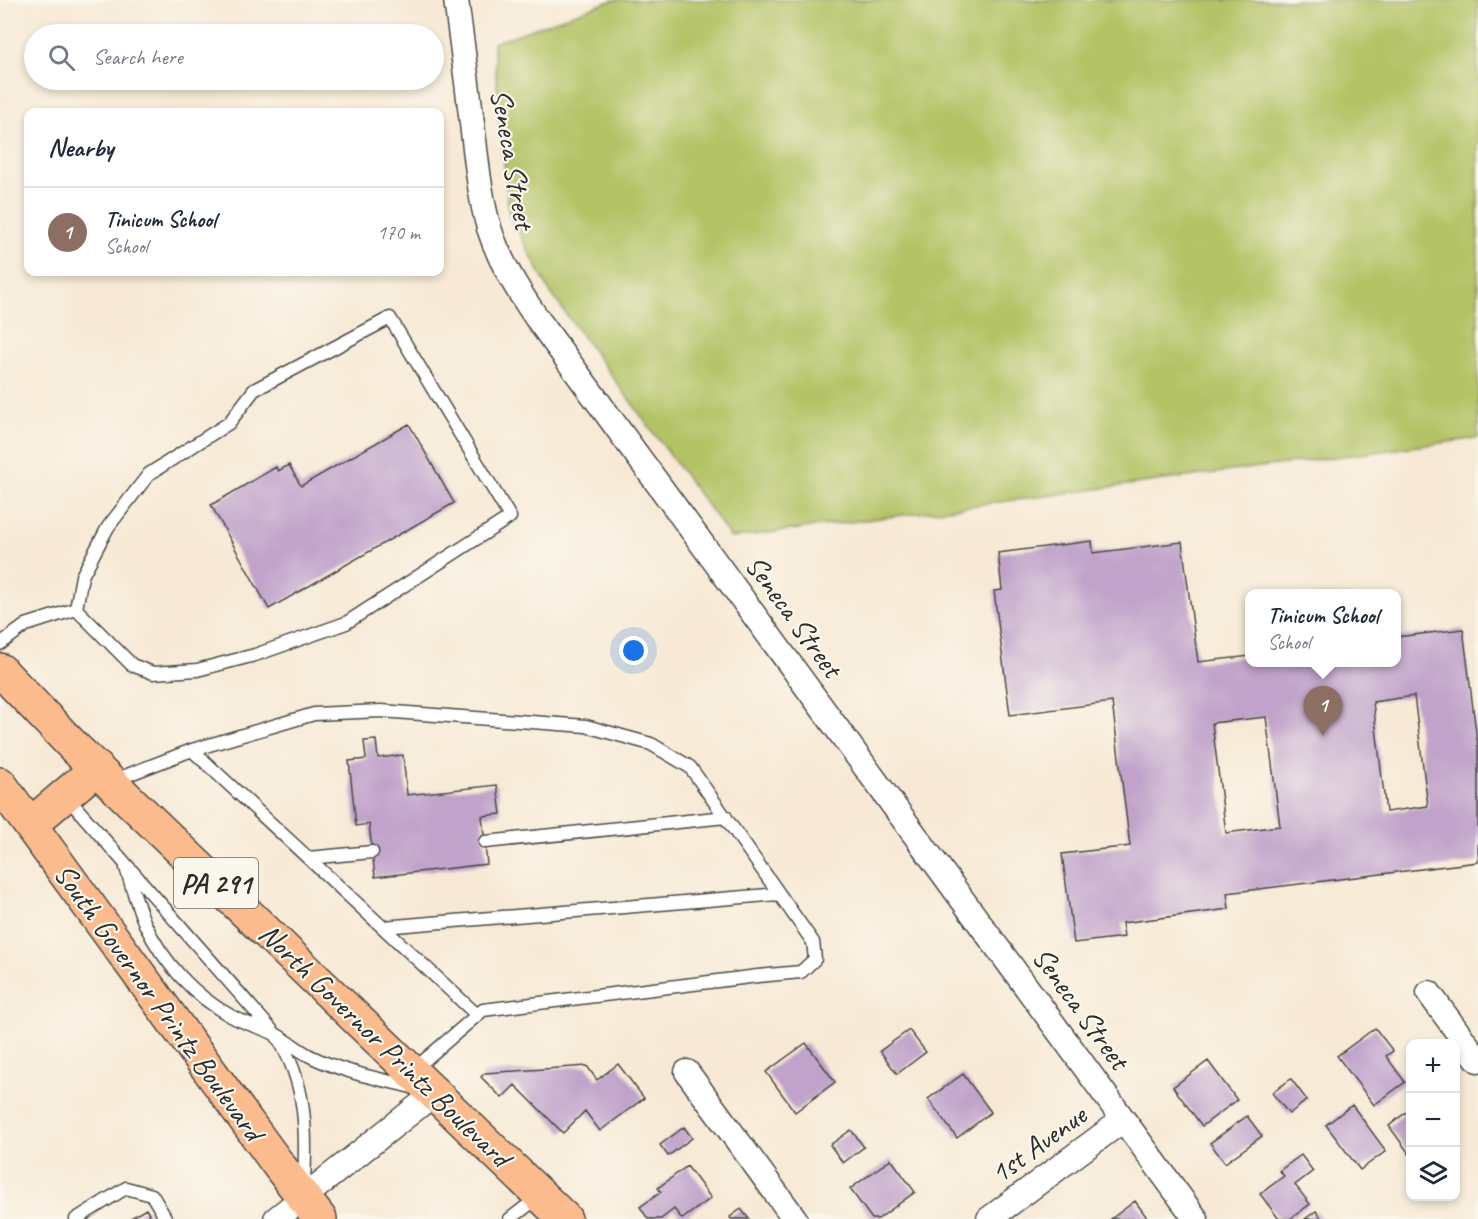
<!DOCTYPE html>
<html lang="en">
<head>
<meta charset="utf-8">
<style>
  :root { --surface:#fff; --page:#f2f2f3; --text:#1f2937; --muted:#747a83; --line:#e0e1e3; --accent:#1f6fb2 }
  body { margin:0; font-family:Caveat,sans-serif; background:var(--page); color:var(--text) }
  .controls { position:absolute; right:18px; bottom:18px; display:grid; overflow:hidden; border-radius:12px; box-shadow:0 3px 9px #0003 }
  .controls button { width:54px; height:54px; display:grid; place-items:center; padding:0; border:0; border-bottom:2px solid var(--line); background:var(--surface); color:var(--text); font:30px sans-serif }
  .you { position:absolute; left:634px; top:651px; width:21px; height:21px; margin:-15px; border:4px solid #fff; border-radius:50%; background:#1a73e8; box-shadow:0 0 0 9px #1a73e833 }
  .badge { display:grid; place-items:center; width:39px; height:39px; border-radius:50%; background:var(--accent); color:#fff; font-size:20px; font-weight:700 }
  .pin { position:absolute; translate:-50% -50px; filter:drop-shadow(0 2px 3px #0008) }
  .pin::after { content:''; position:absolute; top:32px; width:21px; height:18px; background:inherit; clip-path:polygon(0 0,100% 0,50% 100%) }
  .popup { position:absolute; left:1245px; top:589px; width:156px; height:78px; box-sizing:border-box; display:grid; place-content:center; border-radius:12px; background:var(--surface); filter:drop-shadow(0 2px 4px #0005); font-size:20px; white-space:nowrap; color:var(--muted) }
  .popup b { font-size:22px; color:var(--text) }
  .popup::after { content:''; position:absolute; left:50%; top:100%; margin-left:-12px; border:12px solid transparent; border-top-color:var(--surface) }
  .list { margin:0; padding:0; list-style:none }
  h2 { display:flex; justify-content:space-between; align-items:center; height:78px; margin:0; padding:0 24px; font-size:26px }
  h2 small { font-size:20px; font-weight:400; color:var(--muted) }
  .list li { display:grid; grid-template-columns:39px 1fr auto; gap:18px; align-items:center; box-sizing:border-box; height:90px; padding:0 24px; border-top:2px solid var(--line) }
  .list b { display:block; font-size:22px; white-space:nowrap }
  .list p { margin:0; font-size:20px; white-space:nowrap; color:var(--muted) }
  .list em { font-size:20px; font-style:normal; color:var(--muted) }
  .icon { flex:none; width:33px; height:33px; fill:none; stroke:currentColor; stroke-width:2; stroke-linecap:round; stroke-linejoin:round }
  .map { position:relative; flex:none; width:1478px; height:1219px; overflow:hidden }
  .search { position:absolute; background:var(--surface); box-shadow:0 3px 9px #0003; left:24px; top:24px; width:420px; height:66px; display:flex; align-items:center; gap:15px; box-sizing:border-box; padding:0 21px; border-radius:33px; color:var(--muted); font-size:22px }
  .panel { position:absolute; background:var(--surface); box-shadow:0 3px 9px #0003; left:24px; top:108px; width:420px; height:168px; border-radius:12px }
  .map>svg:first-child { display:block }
  .park { fill:#b3c265; stroke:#6f7648; stroke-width:1.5 }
  .building { fill:#c0a2ca; fill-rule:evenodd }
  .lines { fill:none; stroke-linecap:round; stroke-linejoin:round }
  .service-casing { stroke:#4a4844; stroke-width:15 }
  .minor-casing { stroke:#4a4844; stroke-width:27 }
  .primary-casing { stroke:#4a4844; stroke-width:36 }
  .service { stroke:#fff; stroke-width:12 }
  .minor { stroke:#fff; stroke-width:24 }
  .primary { stroke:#fbbb8d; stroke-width:33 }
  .labels { text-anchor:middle; stroke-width:4.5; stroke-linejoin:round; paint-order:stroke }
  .shield { fill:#fbf7ec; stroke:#696865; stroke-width:1.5 }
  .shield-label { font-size:28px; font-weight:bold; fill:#2b2b2b }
  .street-label { font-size:30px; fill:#2b2b2b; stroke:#fbf7ec }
</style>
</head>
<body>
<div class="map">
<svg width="1478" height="1219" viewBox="0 0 1478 1219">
  <rect width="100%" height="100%" fill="#fbf7ec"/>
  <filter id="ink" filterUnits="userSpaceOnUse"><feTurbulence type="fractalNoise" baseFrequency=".0167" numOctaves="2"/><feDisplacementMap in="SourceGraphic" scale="12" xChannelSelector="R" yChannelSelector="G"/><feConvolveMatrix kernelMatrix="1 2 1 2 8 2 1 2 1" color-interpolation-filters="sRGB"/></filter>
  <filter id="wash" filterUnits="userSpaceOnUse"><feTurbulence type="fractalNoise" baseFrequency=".008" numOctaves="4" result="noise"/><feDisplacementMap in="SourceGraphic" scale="24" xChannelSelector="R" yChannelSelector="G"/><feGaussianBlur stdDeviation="1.35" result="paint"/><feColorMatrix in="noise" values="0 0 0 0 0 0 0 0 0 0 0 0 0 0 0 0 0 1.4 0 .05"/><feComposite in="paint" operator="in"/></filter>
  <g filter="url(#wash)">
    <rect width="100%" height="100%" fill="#f7e9d5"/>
    <path class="park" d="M 613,0 L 1478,0 L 1478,438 L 731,538 L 550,292 L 509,214 L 493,43 Z"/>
    <g id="blocks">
      <path class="building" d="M 409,424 L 454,503 L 269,609 L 211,505 L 276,467 L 278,471 L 289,465 L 301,486 Z
        M 1092,541 L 1093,553 L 1182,542 L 1198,662 L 1250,656 L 1250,662 L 1396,662 L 1396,637 L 1463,629 L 1478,748 L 1478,862 L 1227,893 L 1229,909 L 1122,923 L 1124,937 L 1074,943 L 1062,854 L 1130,846 L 1112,702 L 1010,715 L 994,591 L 1002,590 L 998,553 ZM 1414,696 L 1428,806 L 1386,812 L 1373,702 ZM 1266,717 L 1280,826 L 1226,833 L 1212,723 Z
        M 376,740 L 378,758 L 403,755 L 407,795 L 497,785 L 501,814 L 482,816 L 487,864 L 375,877 L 369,824 L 356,826 L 349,761 L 366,759 L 364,741 Z
        M 1375,1028 L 1393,1051 L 1386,1056 L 1405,1082 L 1374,1105 L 1337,1056 Z
        M 909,1030 L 926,1052 L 897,1074 L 880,1051 Z
        M 806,1043 L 835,1082 L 795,1112 L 766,1072 Z
        M 1208,1061 L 1237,1100 L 1202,1126 L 1173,1087 Z
        M 618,1064 L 644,1098 L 600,1131 L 585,1111 L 563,1133 L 515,1085 L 502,1098 L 481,1077 L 485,1073 L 587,1066 L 597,1080 Z
        M 963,1074 L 991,1112 L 957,1138 L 928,1099 Z
        M 1291,1079 L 1307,1100 L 1289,1114 L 1272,1093 Z
        M 1352,1105 L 1386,1151 L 1360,1170 L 1326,1125 Z
        M 1410,1109 L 1410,1155 L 1389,1126 Z
        M 1247,1116 L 1262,1136 L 1225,1163 L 1210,1143 Z
        M 684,1127 L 692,1138 L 668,1156 L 660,1145 Z
        M 851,1130 L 864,1147 L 843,1163 L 830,1145 Z
        M 1301,1155 L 1313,1171 L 1295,1185 L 1310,1204 L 1290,1219 L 1279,1219 L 1260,1194 L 1284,1176 L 1279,1171 Z
        M 891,1159 L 915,1192 L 878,1219 L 872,1219 L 850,1189 Z
        M 687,1166 L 711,1198 L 682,1219 L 674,1209 L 661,1219 L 648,1219 L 640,1207 L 661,1192 L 658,1188 Z
        M 1135,1201 L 1148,1219 L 1111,1219 Z
        M 146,1209 L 152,1219 L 129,1219 Z
        M 741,1209 L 749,1219 L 731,1219 L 730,1217 Z
        M 1316,1211 L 1322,1219 L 1305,1219 Z"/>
    </g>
  </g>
  <g filter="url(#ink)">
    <use href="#blocks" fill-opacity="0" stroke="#4a4844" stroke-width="1.5"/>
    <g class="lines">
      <g class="service-casing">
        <path id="service" d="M 390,318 L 510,517 L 346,623 L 255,655 L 197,670 L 153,673 L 132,665 L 76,609 L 82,576 L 108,527 L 149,474 L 229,423 L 254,390 Z
          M 0,644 L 26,625 L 76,609
          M 192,750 L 477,1015
          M 112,781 L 192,750 L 314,714 L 381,711 L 586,726 L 651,744 L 690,767 L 813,942 L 815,959 L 801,972 L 758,976 L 483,1010 L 412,1071
          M 65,795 L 276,1035 C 308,1084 306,1131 304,1187
          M 485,842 L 726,817
          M 308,858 L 372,852
          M 126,868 C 132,886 137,906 145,924 C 163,962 194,996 231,1016 C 245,1024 262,1027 277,1035 C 288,1041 297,1049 308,1055 C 341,1072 380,1079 416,1088
          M 383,927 L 779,894
          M 76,1219 L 126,1188 L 152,1195 L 166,1219
          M 510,1219 L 540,1196"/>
      </g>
      <g class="minor-casing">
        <path id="minor" d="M 456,0 C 462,44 468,88 473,132 C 477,164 480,197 489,228 C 499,260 517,289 536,317 L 1196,1219
          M 1429,993 L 1478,1060
          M 687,1072 L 795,1219
          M 276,1219 L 435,1093
          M 989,1219 L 1123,1120"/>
      </g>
      <g class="primary-casing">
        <path id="primary" d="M 0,670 L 76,749 L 565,1219
          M 0,784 L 277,1163 L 320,1219
          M 30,825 L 97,768"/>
      </g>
      <use href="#service" class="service"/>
      <use href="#minor" class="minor"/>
      <use href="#primary" class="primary"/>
    </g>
  </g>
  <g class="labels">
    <rect class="shield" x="174" y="858" width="84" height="50" rx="4.5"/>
    <g class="shield-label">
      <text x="216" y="893">PA 291</text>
    </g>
    <g class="street-label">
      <text transform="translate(513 159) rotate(80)" y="10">Seneca Street</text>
      <text transform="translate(794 616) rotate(54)" y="10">Seneca Street</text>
      <text transform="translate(159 1002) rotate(54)" y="10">South Governor Printz Boulevard</text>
      <text transform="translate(1081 1008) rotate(54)" y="10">Seneca Street</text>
      <text transform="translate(385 1045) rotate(44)" y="10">North Governor Printz Boulevard</text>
      <text transform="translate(1038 1144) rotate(-36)" y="10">1st Avenue</text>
    </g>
  </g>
</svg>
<div class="controls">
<button>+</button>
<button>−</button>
<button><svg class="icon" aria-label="layers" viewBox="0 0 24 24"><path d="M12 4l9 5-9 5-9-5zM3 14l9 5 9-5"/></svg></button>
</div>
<div class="you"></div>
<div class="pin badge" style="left:1323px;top:736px;background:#8d6e63">1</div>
<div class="popup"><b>Tinicum School</b>School</div>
<div class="search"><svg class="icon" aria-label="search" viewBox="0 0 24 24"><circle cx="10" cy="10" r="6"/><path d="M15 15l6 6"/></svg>Search here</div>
<section class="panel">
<h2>Nearby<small></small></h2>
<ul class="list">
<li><span class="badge" style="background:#8d6e63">1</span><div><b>Tinicum School</b><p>School</p></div><em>170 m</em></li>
</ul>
</section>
</div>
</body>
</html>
